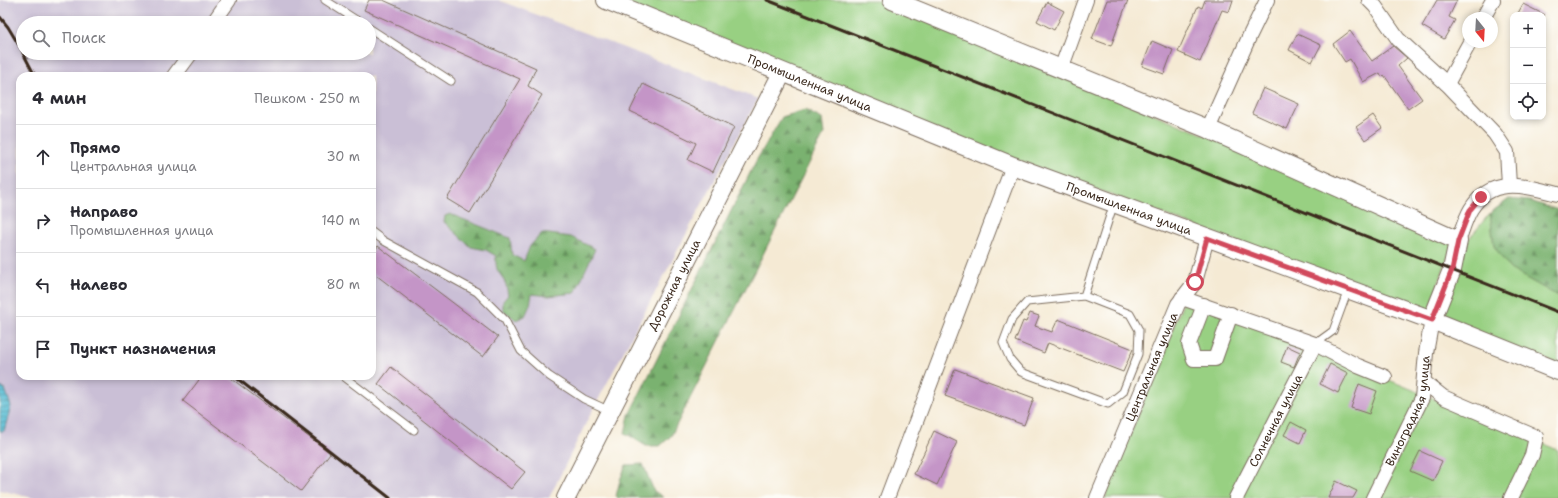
<!DOCTYPE html>
<html lang="ru">
<head>
<meta charset="utf-8">
<style>
  :root { --surface:#fff; --page:#f7f7f7; --text:#2b2b33; --muted:#7c7c81; --line:#e1e1e2 }
  body { margin:0; font-family:"Shantell Sans",sans-serif; background:var(--page); color:var(--text) }
  .controls { position:absolute; right:12px; top:12px; display:grid; overflow:hidden; border-radius:8px; box-shadow:0 2px 6px #0003 }
  .controls button { width:36px; height:36px; display:grid; place-items:center; padding:0; border:0; border-bottom:1px solid var(--line); background:var(--surface); color:var(--text); font:20px sans-serif }
  .compass { position:absolute; left:1462px; top:12px; width:36px; height:36px; border-radius:50%; background:var(--surface); box-shadow:0 2px 6px #0003; rotate:162deg }
  .stop { position:absolute; width:12px; height:12px; margin:-9px; border:3px solid #d1495b; border-radius:50%; background:#fff }
  .stop.end { background:#d1495b; border-color:#fff; box-shadow:0 1px 4px #0008 }
  .list { margin:0; padding:0; list-style:none }
  h2 { display:flex; justify-content:space-between; align-items:center; height:52px; margin:0; padding:0 16px; font-size:17px }
  h2 small { font-size:13px; font-weight:400; color:var(--muted) }
  .list li { display:grid; grid-template-columns:26px 1fr auto; gap:12px; align-items:center; box-sizing:border-box; height:64px; padding:0 16px; border-top:1px solid var(--line) }
  .list b { display:block; font-size:15px; white-space:nowrap }
  .list p { margin:0; font-size:13px; white-space:nowrap; color:var(--muted) }
  .list em { font-size:13px; font-style:normal; color:var(--muted) }
  .icon { flex:none; width:22px; height:22px; fill:none; stroke:currentColor; stroke-width:2; stroke-linecap:round; stroke-linejoin:round }
  .map { position:relative; flex:none; width:1558px; height:498px; overflow:hidden }
  .search { position:absolute; background:var(--surface); box-shadow:0 2px 6px #0003; left:16px; top:16px; width:360px; height:44px; display:flex; align-items:center; gap:10px; box-sizing:border-box; padding:0 14px; border-radius:22px; color:var(--muted); font-size:15px }
  .panel { position:absolute; background:var(--surface); box-shadow:0 2px 6px #0003; left:16px; top:72px; width:360px; height:308px; border-radius:12px }
  .map>svg:first-child { display:block }
  .industrial { fill:#cabfd6; fill-rule:evenodd }
  .green { fill:#98d082; stroke:#6a7d50 }
  .forest { fill:url(#forest-firs); stroke:#5a6e47 }
  .water { fill:url(#water-rules); stroke:#487278 }
  .building { fill:#c495c7 }
  .lines { fill:none; stroke-linecap:round; stroke-linejoin:round }
  .service-casing { stroke:#7c6d5e; stroke-width:9 }
  .minor-casing { stroke:#7c6d5e; stroke-width:16 }
  .tertiary-casing { stroke:#7c6d5e; stroke-width:20 }
  .service { stroke:#fff; stroke-width:7 }
  .minor { stroke:#fff; stroke-width:14 }
  .tertiary { stroke:#fff; stroke-width:18 }
  .rail { stroke:#3b2a1e; stroke-width:3 }
  .route { stroke:#d1495b; stroke-width:5 }
  .labels { text-anchor:middle; stroke-width:3.5; stroke-linejoin:round; paint-order:stroke }
  .street-label { font-size:12px; fill:#3b2a1e; stroke:#fdfcf7 }
</style>
</head>
<body>
<div class="map">
<svg width="1558" height="498" viewBox="0 0 1558 498">
  <defs>
    <pattern id="forest-firs" width="22" height="20" patternUnits="userSpaceOnUse"><rect width="22" height="20" fill="#7ab270"/><path d="M5 1l3.5 6h-7zM16 11l3.5 6h-7z" fill="#65915b"/></pattern>
    <pattern id="water-rules" width="6" height="5" patternUnits="userSpaceOnUse"><rect width="6" height="5" fill="#55bbd3"/><path d="M0 2.5h6" fill="none" stroke="#4898ab"/></pattern>
  </defs>
  <rect width="100%" height="100%" fill="#fdfcf7"/>
  <filter id="ink" filterUnits="userSpaceOnUse"><feTurbulence type="fractalNoise" baseFrequency=".025" numOctaves="2"/><feDisplacementMap in="SourceGraphic" scale="8" xChannelSelector="R" yChannelSelector="G"/><feConvolveMatrix kernelMatrix="1 2 1 2 8 2 1 2 1" color-interpolation-filters="sRGB"/></filter>
  <filter id="wash" filterUnits="userSpaceOnUse"><feTurbulence type="fractalNoise" baseFrequency=".012" numOctaves="4" result="noise"/><feDisplacementMap in="SourceGraphic" scale="16" xChannelSelector="R" yChannelSelector="G"/><feGaussianBlur stdDeviation="0.9" result="paint"/><feColorMatrix in="noise" values="0 0 0 0 0 0 0 0 0 0 0 0 0 0 0 0 0 1.4 0 .05"/><feComposite in="paint" operator="in"/></filter>
  <g filter="url(#wash)">
    <rect width="100%" height="100%" fill="#f5ead4"/>
    <path class="industrial" d="M 0,0 L 498,0 L 758,99 L 589,417 L 549,498 L 33,498 L 0,490 ZM 23,23 L 369,23 L 369,53 L 23,53 ZM 20,76 L 372,76 L 372,376 L 20,376 Z"/>
    <path class="green" d="M 618,0 L 876,0 L 1217,140 L 1452,245 L 1428,313 L 876,107 Z
      M 1490,213 L 1494,246 L 1510,269 L 1558,296 L 1558,364 L 1439,318 L 1468,240 Z
      M 1186,296 L 1558,450 L 1558,498 L 1105,498 Z"/>
    <path class="forest" d="M 805,110 L 822,119 L 824,134 L 671,436 L 660,446 L 646,446 L 625,433 L 629,415 L 756,161 L 782,117 Z
      M 1509,199 L 1530,201 L 1558,210 L 1558,296 L 1510,269 L 1494,246 L 1490,213 Z
      M 450,214 L 510,238 L 512,255 L 524,261 L 530,246 L 542,233 L 571,237 L 595,249 L 575,293 L 549,296 L 532,294 L 530,305 L 525,316 L 516,320 L 503,310 L 503,301 L 508,295 C 507,292 507,288 506,285 C 501,271 495,275 496,256 L 486,250 L 471,247 L 444,222 L 445,216 Z
      M 643,464 L 654,491 L 663,497 L 618,498 L 616,496 L 620,480 L 626,465 Z"/>
    <path class="water" d="M 0,387 L 5,389 L 11,406 L 4,431 L 0,431 Z"/>
    <g id="blocks">
      <path class="building" d="M 369,0 L 383,0 L 536,68 L 528,86 L 542,95 L 470,213 L 447,199 L 520,79 L 364,10 Z
        M 1107,0 L 1128,0 L 1111,46 L 1092,39 Z
        M 1205,0 L 1233,0 L 1229,12 L 1222,10 L 1200,62 L 1178,52 L 1198,6 L 1202,8 Z
        M 1437,0 L 1457,0 L 1449,17 L 1455,20 L 1444,39 L 1422,26 Z
        M 1047,2 L 1064,11 L 1054,30 L 1037,21 Z
        M 1523,4 L 1545,15 L 1517,15 Z
        M 1350,31 L 1372,61 L 1393,46 L 1407,58 L 1398,66 L 1422,99 L 1408,109 L 1384,75 L 1382,77 L 1380,73 L 1363,82 L 1350,59 L 1345,62 L 1333,44 Z
        M 1297,34 L 1321,45 L 1312,62 L 1289,50 Z
        M 1152,41 L 1173,50 L 1164,74 L 1142,66 Z
        M 643,84 L 734,127 L 713,172 L 688,160 L 696,143 L 630,111 Z
        M 1263,88 L 1299,104 L 1287,129 L 1252,113 Z
        M 1373,115 L 1382,128 L 1365,140 L 1356,127 Z
        M 378,246 L 498,337 L 483,357 L 372,272 L 372,254 Z
        M 1030,313 L 1039,316 L 1035,326 L 1052,332 L 1058,319 L 1133,349 L 1123,372 L 1048,343 L 1044,353 L 1015,341 L 1023,321 L 1026,322 Z
        M 1287,346 L 1300,352 L 1294,367 L 1281,362 Z
        M 1330,364 L 1348,373 L 1338,393 L 1320,384 Z
        M 391,367 L 525,472 L 511,489 L 378,384 Z
        M 955,369 L 1034,398 L 1024,425 L 945,396 Z
        M 202,376 L 228,376 L 330,453 L 301,491 L 183,401 Z
        M 1359,384 L 1377,391 L 1369,414 L 1351,408 Z
        M 1291,422 L 1306,430 L 1300,443 L 1284,435 Z
        M 934,431 L 957,442 L 937,485 L 914,474 Z
        M 1420,451 L 1442,461 L 1433,481 L 1410,471 Z
        M 1336,481 L 1357,491 L 1353,498 L 1328,498 Z"/>
    </g>
  </g>
  <g filter="url(#ink)">
    <use href="#blocks" fill-opacity="0" stroke="#7c6d5e" stroke-width="1"/>
    <g class="lines">
      <g class="service-casing">
        <path id="service" d="M 325,0 L 361,23
          M 369,28 L 451,81
          M 372,232 L 384,241 L 477,292 L 505,320 L 521,351 L 549,376 L 584,399 L 610,411
          M 1084,296 L 1130,314 L 1139,330 L 1138,354 L 1123,392 L 1108,404 L 1021,372 L 1010,359 L 1003,343 L 1012,319 L 1027,302 L 1084,296 L 1114,203
          M 1315,344 L 1333,331 L 1348,290
          M 343,376 L 414,430"/>
      </g>
      <g class="minor-casing">
        <g id="minor">
          <path d="M 1369,0 L 1375,6 L 1398,39 L 1447,84 L 1495,134 L 1507,152 L 1509,185"/>
          <path d="M 1483,18 L 1493,0"/>
          <path d="M 213,23 L 229,0"/>
          <path d="M 1061,69 L 1086,0"/>
          <path d="M 174,76 L 191,53"/>
          <path d="M 1447,84 L 1470,42"/>
          <path d="M 1208,129 L 1250,35 L 1267,0"/>
          <path d="M 1458,241 C 1462,231 1465,219 1471,209 C 1492,175 1525,186 1558,194"/>
          <path d="M 1182,298 L 1315,344 L 1358,366 L 1385,377"/>
          <path d="M 1204,305 L 1189,344 L 1194,359 L 1215,359 L 1231,314"/>
          <path d="M 1424,382 L 1443,397 L 1536,437 L 1532,455 L 1511,498"/>
          <path d="M 887,498 L 1013,166"/>
          <path id="s1" d="M 1097,498 L 1178,304 L 1195,282 L 1207,238"/>
          <path id="s2" d="M 1236,498 L 1315,344"/>
          <path id="s3" d="M 1373,498 L 1422,398 L 1426,353 L 1432,320"/>
        </g>
      </g>
      <g class="tertiary-casing">
        <g id="tertiary">
          <path id="s4" d="M 606,0 L 1013,166 L 1432,320 L 1558,371"/>
          <path d="M 892,0 L 1208,129 L 1458,241 L 1452,270 L 1432,320"/>
          <path id="s5" d="M 566,498 L 782,73"/>
        </g>
      </g>
      <use href="#service" class="service"/>
      <use href="#minor" class="minor"/>
      <use href="#tertiary" class="tertiary"/>
      <path class="rail" d="M 767,0 L 1558,312
        M 0,17 L 8,27 L 23,52
        M 23,53 L 35,76
        M 234,376 L 390,498"/>
    </g>
  </g>
  <g class="lines" filter="url(#ink)">
    <path class="route" d="M 1195,282 L 1207,238 L 1432,320 L 1452,270 L 1458,241 L 1470,210 L 1481,197"/>
  </g>
  <g class="labels">
    <g class="street-label">
      <text dy="4" stroke="none"><textPath href="#s4" startOffset="220">Промышленная улица</textPath></text>
      <text dy="4" stroke="none"><textPath href="#s4" startOffset="563">Промышленная улица</textPath></text>
      <text dy="4" stroke="none"><textPath href="#s5" startOffset="239">Дорожная улица</textPath></text>
      <text dy="4" stroke="none"><textPath href="#s1" startOffset="142">Центральная улица</textPath></text>
      <text dy="4" stroke="none"><textPath href="#s3" startOffset="95">Виноградная улица</textPath></text>
      <text dy="4" stroke="none"><textPath href="#s2" startOffset="87">Солнечная улица</textPath></text>
    </g>
  </g>
</svg>
<div class="controls">
<button>+</button>
<button>−</button>
<button><svg class="icon" aria-label="locate" viewBox="0 0 24 24"><circle cx="12" cy="12" r="6"/><path d="M12 2v4M12 18v4M2 12h4M18 12h4"/></svg></button>
</div>
<svg class="compass" viewBox="-18 -18 36 36"><path d="M0-13l5 13h-10z" fill="#e53935"/><path d="M0 13l5-13h-10z" fill="#7c7c81"/></svg>
<div class="stop" style="left:1195px;top:282px"></div>
<div class="stop end" style="left:1481px;top:197px"></div>
<div class="search"><svg class="icon" aria-label="search" viewBox="0 0 24 24"><circle cx="10" cy="10" r="6"/><path d="M15 15l6 6"/></svg>Поиск</div>
<section class="panel">
<h2>4 мин<small>Пешком · 250 m</small></h2>
<ul class="list">
<li><svg class="icon" aria-label="ahead" viewBox="0 0 24 24"><path d="M12 20V5M6 11l6-6 6 6"/></svg><div><b>Прямо</b><p>Центральная улица</p></div><em>30 m</em></li>
<li><svg class="icon" aria-label="right" viewBox="0 0 24 24"><path d="M7 20v-9h11M14 6l5 5-5 5"/></svg><div><b>Направо</b><p>Промышленная улица</p></div><em>140 m</em></li>
<li><svg class="icon" aria-label="left" viewBox="0 0 24 24"><path d="M17 20v-9H6M10 6l-5 5 5 5"/></svg><div><b>Налево</b></div><em>80 m</em></li>
<li><svg class="icon" aria-label="arrive" viewBox="0 0 24 24"><path d="M6 21V4h12l-3 4 3 4H6"/></svg><div><b>Пункт назначения</b></div></li>
</ul>
</section>
</div>
</body>
</html>
